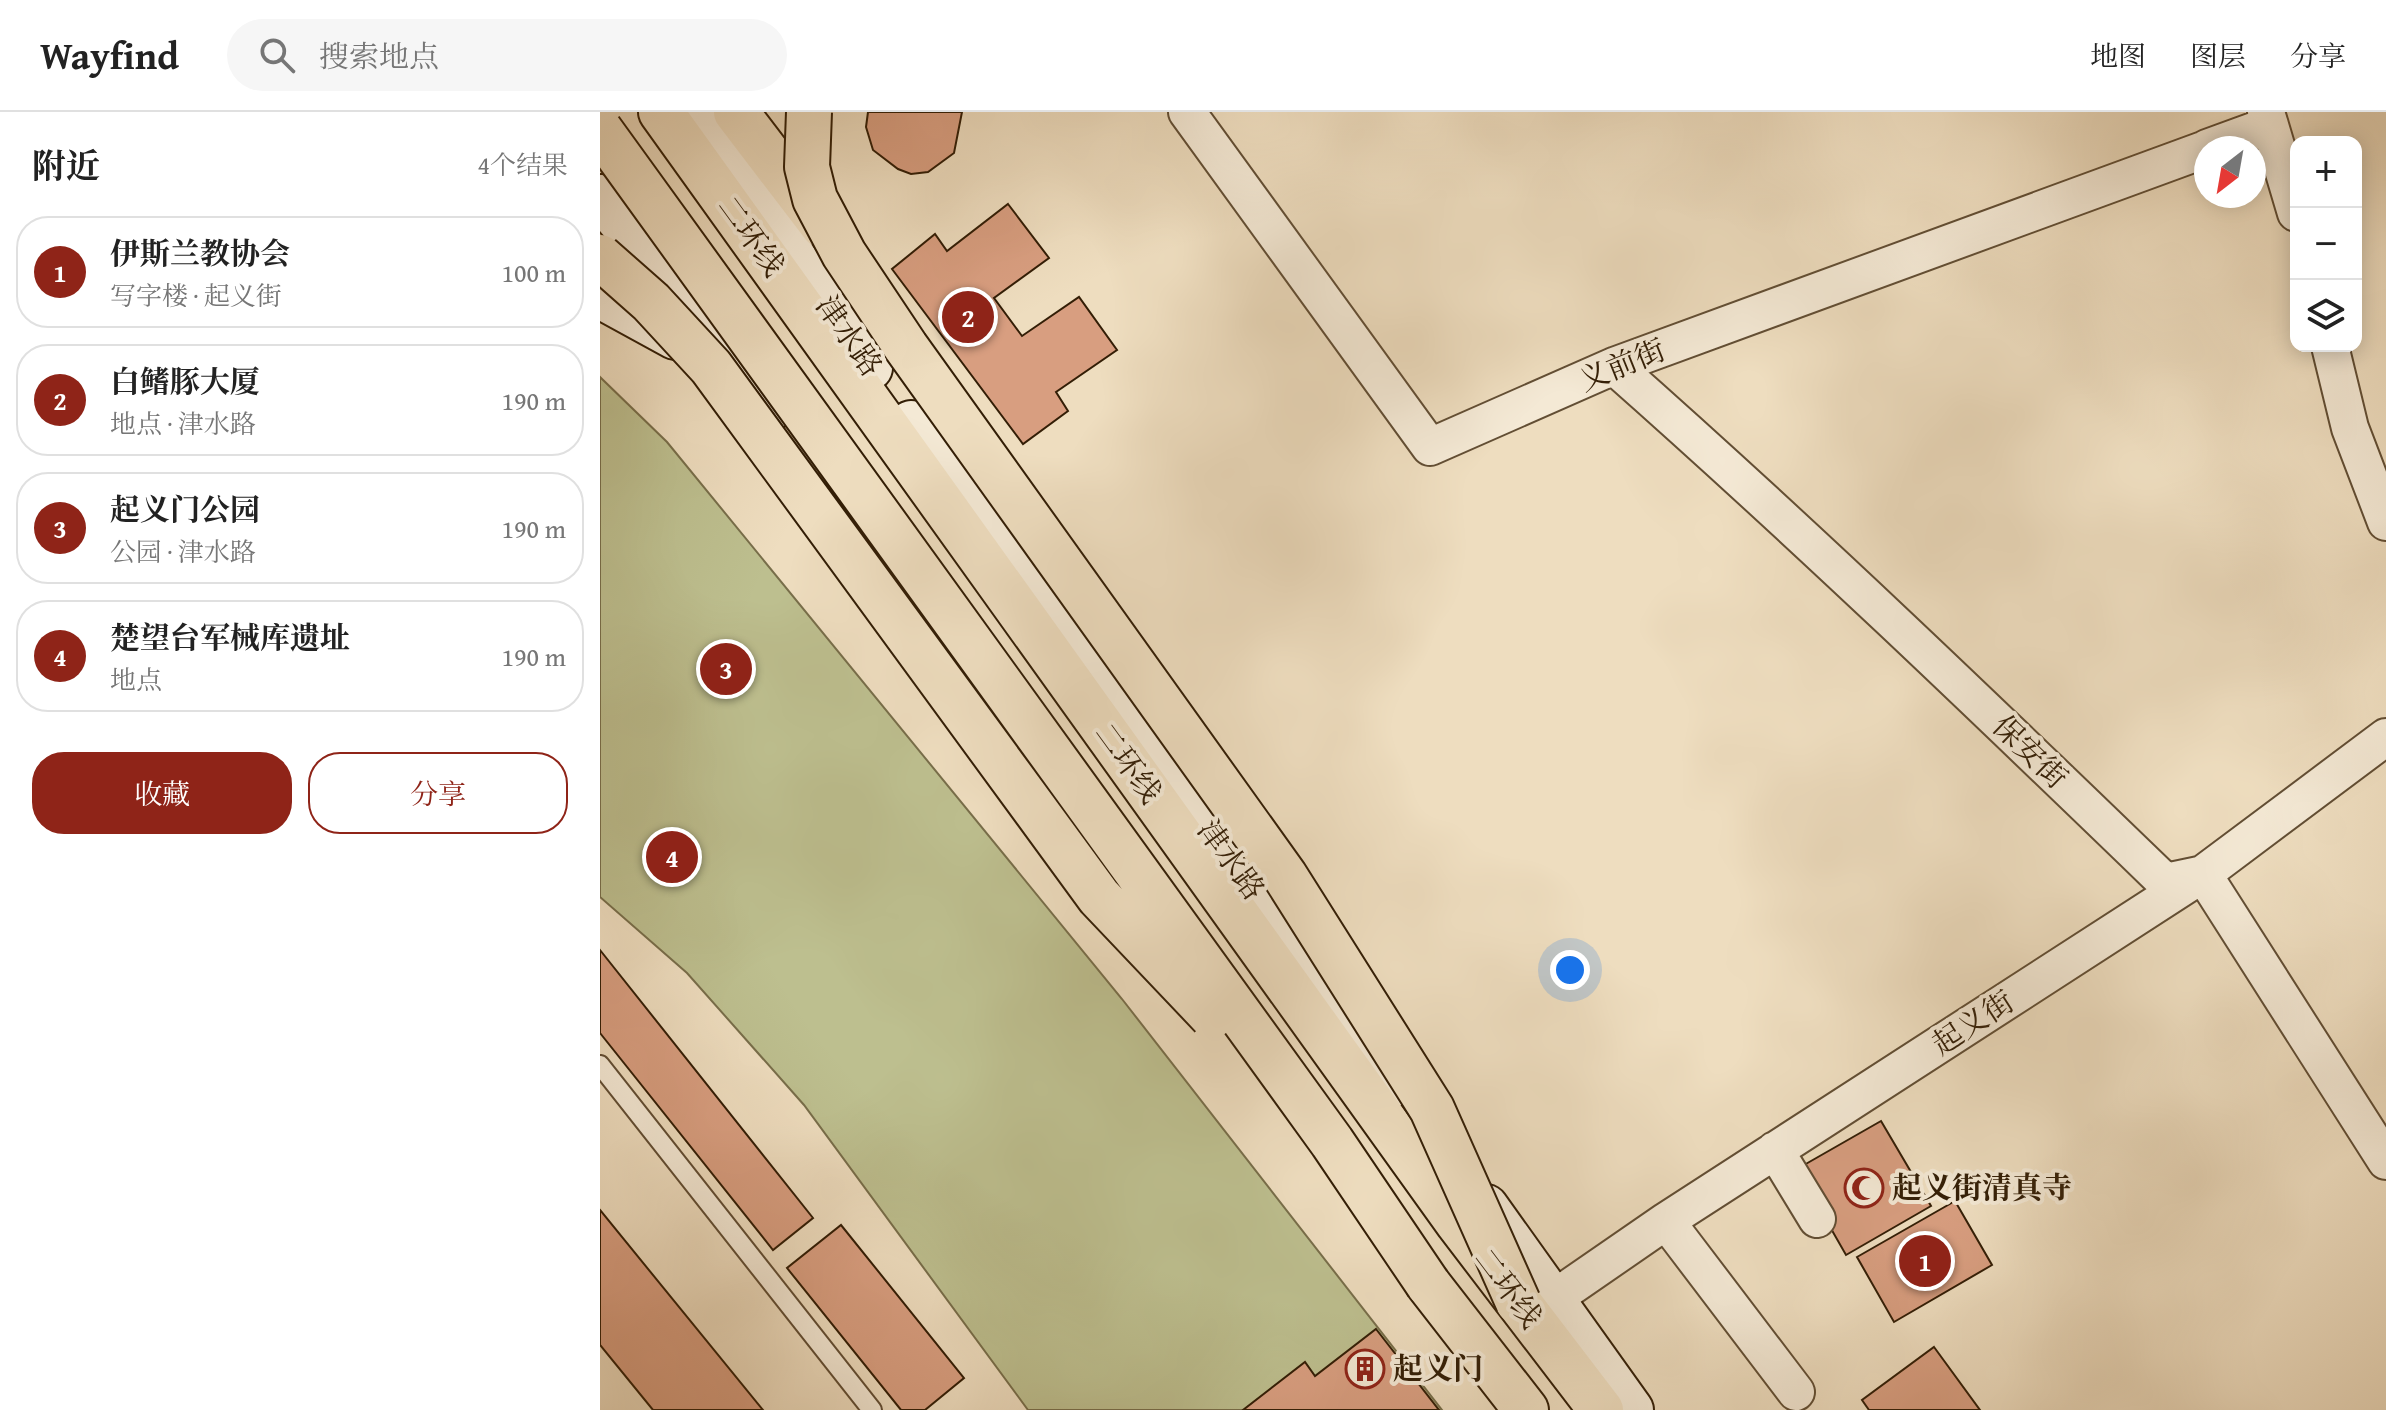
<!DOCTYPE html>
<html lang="zh">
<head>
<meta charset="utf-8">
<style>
  :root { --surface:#fff; --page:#f6f6f6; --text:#222; --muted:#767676; --line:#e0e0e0; --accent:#8f2418 }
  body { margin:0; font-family:"Gentium Book Plus","Noto Serif SC",serif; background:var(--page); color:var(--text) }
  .controls { position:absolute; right:24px; top:24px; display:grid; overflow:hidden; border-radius:16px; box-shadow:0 4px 20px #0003 }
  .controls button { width:72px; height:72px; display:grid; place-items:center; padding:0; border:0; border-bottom:2px solid var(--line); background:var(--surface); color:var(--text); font:40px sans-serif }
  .compass { position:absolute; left:1594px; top:24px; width:72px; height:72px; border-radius:50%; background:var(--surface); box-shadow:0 4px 20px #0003; rotate:211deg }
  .you { position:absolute; left:970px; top:858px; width:28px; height:28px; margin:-20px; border:6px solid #fff; border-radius:50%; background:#1a73e8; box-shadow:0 0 0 12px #1a73e833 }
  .badge { display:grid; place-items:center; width:52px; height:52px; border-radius:50%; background:var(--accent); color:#fff; font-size:26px; font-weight:700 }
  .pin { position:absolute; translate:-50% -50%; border:4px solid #fff; box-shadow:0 2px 8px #0006 }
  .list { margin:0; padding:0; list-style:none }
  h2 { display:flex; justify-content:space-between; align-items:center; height:104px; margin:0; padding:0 32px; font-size:34px }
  h2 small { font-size:26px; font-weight:400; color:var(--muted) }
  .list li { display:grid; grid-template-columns:52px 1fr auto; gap:24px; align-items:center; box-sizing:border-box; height:112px; margin:0 16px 16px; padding:0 16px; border:2px solid var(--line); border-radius:32px }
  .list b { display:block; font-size:30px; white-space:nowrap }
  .list p { margin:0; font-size:26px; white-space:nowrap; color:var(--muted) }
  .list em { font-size:26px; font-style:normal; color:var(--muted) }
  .actions { display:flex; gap:16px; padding:24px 32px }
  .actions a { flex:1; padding:18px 0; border:2px solid var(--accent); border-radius:32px; text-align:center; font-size:28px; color:var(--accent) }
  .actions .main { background:var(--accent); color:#fff }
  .icon { flex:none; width:44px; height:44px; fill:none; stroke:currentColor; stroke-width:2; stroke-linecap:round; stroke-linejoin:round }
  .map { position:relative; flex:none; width:1786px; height:1298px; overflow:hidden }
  header { display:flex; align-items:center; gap:48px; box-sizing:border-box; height:112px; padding:0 40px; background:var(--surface); border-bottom:2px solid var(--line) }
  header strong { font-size:38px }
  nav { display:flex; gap:44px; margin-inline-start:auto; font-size:28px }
  .search { width:560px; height:72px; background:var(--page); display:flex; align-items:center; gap:20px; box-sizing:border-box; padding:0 28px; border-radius:44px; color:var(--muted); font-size:30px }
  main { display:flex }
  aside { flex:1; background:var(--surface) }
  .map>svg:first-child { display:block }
  .green { fill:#bdbf8f; stroke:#786e4a; stroke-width:2 }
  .building { fill:#d89e80; stroke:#331e06; stroke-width:2 }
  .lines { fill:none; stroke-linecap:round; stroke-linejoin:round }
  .service-casing { stroke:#624e34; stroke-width:22 }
  .minor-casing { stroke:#624e34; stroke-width:40 }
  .secondary-casing { stroke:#331e06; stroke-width:48 }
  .trunk-casing { stroke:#331e06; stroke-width:48 }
  .service { stroke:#f4e9d5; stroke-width:18 }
  .minor { stroke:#f4e9d5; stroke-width:36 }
  .secondary { stroke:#f4e9d5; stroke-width:44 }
  .trunk { stroke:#eeddbf; stroke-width:44 }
  .trunk-bridge-casing { stroke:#331e06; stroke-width:48; stroke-linecap:butt }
  .trunk-bridge { stroke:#eeddbf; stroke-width:44 }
  .labels { text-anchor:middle; stroke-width:8; stroke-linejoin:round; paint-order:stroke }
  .street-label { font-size:30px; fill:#331e06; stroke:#f4e9d5 }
  .poi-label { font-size:30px; font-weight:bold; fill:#331e06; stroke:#f4e9d5; text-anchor:start }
</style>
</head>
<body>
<header>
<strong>Wayfind</strong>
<div class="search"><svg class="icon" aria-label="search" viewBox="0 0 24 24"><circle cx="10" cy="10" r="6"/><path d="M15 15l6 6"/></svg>搜索地点</div>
<nav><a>地图</a><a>图层</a><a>分享</a></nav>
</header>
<main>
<aside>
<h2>附近<small>4个结果</small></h2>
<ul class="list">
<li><span class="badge">1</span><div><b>伊斯兰教协会</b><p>写字楼 · 起义街</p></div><em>100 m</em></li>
<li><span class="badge">2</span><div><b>白鳍豚大厦</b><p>地点 · 津水路</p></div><em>190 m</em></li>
<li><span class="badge">3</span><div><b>起义门公园</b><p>公园 · 津水路</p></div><em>190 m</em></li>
<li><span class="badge">4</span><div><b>楚望台军械库遗址</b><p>地点</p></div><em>190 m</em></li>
</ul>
<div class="actions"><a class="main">收藏</a><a>分享</a></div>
</aside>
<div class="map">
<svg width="1786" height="1298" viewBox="0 0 1786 1298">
  <rect width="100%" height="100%" fill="#eeddbf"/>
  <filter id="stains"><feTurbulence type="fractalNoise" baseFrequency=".0025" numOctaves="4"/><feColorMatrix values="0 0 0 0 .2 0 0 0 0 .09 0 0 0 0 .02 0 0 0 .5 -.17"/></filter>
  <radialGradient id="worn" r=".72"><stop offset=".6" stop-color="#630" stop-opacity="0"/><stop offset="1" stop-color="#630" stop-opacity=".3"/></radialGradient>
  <path class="green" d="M 0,265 L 67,330 L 522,887 L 842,1298 L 428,1298 L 204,993 L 87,861 L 0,785 Z"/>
  <path class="building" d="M 268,0 L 362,0 L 354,41 L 328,60 L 311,62 L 298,57 L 273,38 L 266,15 Z
    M 408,92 L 449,146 L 394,186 L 422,224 L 479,185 L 517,238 L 456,280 L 468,299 L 423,332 L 292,157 L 335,122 L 347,139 Z
    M 0,838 L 213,1106 L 173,1138 L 0,921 Z
    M 1281,1009 L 1331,1094 L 1246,1143 L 1197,1057 Z
    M 1355,1089 L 1392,1153 L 1294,1210 L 1257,1145 Z
    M 0,1098 L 163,1298 L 53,1298 L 0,1233 Z
    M 241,1113 L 364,1266 L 325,1298 L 301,1298 L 187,1156 Z
    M 776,1217 L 839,1298 L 643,1298 L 705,1250 L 715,1264 Z
    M 1334,1235 L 1380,1298 L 1269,1298 L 1262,1288 Z"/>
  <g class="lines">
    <g class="service-casing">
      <path id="service" d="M 0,953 L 272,1298"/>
    </g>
    <g class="minor-casing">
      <path id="minor" d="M 587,0 L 830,335 L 1014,254 L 1606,37
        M 1666,0 L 1696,101
        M 1607,36 L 1670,13
        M 1730,234 L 1750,316 L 1786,410
        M 1014,254 C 1203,421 1384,595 1565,770 L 1603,762 L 1786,1049
        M 1175,1038 L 1217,1107
        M 1066,1109 L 1196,1280
        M 953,1187 L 1066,1109 L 1603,762 L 1786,625"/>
    </g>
    <g class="secondary-casing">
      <path id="secondary" d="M 93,0 L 270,256
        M 0,85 L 177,293
        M 0,184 L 75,225
        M 311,311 L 795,972
        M 886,1095 L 1031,1298"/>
    </g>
    <g class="trunk-casing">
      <path id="trunk" d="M 61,0 L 858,1111 L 1001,1298
        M 136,0 L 223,114
        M 828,1172 L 926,1298"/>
    </g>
    <use href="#service" class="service"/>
    <use href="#minor" class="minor"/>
    <use href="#secondary" class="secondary"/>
    <use href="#trunk" class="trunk"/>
    <g class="trunk-bridge-casing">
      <path id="trunk-bridge" d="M 209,0 L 207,55 L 215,87 L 244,142 L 306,235 L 685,764 L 832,997 L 918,1190
        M 0,18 L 732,1030 L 828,1172
        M 0,145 L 51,190 L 111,255 L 499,785 L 612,904"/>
    </g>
    <use href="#trunk-bridge" class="trunk-bridge"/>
  </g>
  <defs>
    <g id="mosque-ring" transform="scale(2)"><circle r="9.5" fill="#f4e9d5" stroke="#8f2418" stroke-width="1.5"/><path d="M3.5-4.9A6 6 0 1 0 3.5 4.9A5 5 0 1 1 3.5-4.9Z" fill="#8f2418"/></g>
    <g id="building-ring" transform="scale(2)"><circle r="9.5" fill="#f4e9d5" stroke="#8f2418" stroke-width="1.5"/><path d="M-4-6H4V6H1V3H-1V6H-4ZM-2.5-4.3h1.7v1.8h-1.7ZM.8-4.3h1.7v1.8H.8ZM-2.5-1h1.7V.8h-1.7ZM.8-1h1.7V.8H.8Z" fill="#8f2418"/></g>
  </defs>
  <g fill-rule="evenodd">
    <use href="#mosque-ring" x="1264" y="1076"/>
    <use href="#building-ring" x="765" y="1257"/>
  </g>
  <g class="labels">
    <g class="street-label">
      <text transform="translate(151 124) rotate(54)" y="10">二环线</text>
      <text transform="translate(249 224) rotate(55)" y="10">津水路</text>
      <text transform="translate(1022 253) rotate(-22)" y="10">义前街</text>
      <text transform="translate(1430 640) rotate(44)" y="10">保安街</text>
      <text transform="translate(528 651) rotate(54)" y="10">二环线</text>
      <text transform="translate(631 748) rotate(54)" y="10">津水路</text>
      <text transform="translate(1373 911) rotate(-33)" y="10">起义街</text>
      <text transform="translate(908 1176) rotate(53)" y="10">二环线</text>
    </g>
    <g class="poi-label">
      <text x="1292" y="1086">起义街清真寺</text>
      <text x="793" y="1267">起义门</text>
    </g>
  </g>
  <rect width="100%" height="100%" filter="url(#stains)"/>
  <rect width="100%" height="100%" fill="url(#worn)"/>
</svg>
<div class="controls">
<button>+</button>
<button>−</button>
<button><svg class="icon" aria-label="layers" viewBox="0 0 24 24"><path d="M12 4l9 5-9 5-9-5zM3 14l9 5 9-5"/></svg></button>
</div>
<svg class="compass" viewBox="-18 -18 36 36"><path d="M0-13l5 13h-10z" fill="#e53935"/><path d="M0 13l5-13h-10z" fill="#767676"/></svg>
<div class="you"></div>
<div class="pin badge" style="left:1325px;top:1149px">1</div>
<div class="pin badge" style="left:368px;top:205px">2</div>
<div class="pin badge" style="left:126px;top:557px">3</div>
<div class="pin badge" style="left:72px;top:745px">4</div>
</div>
</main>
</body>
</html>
